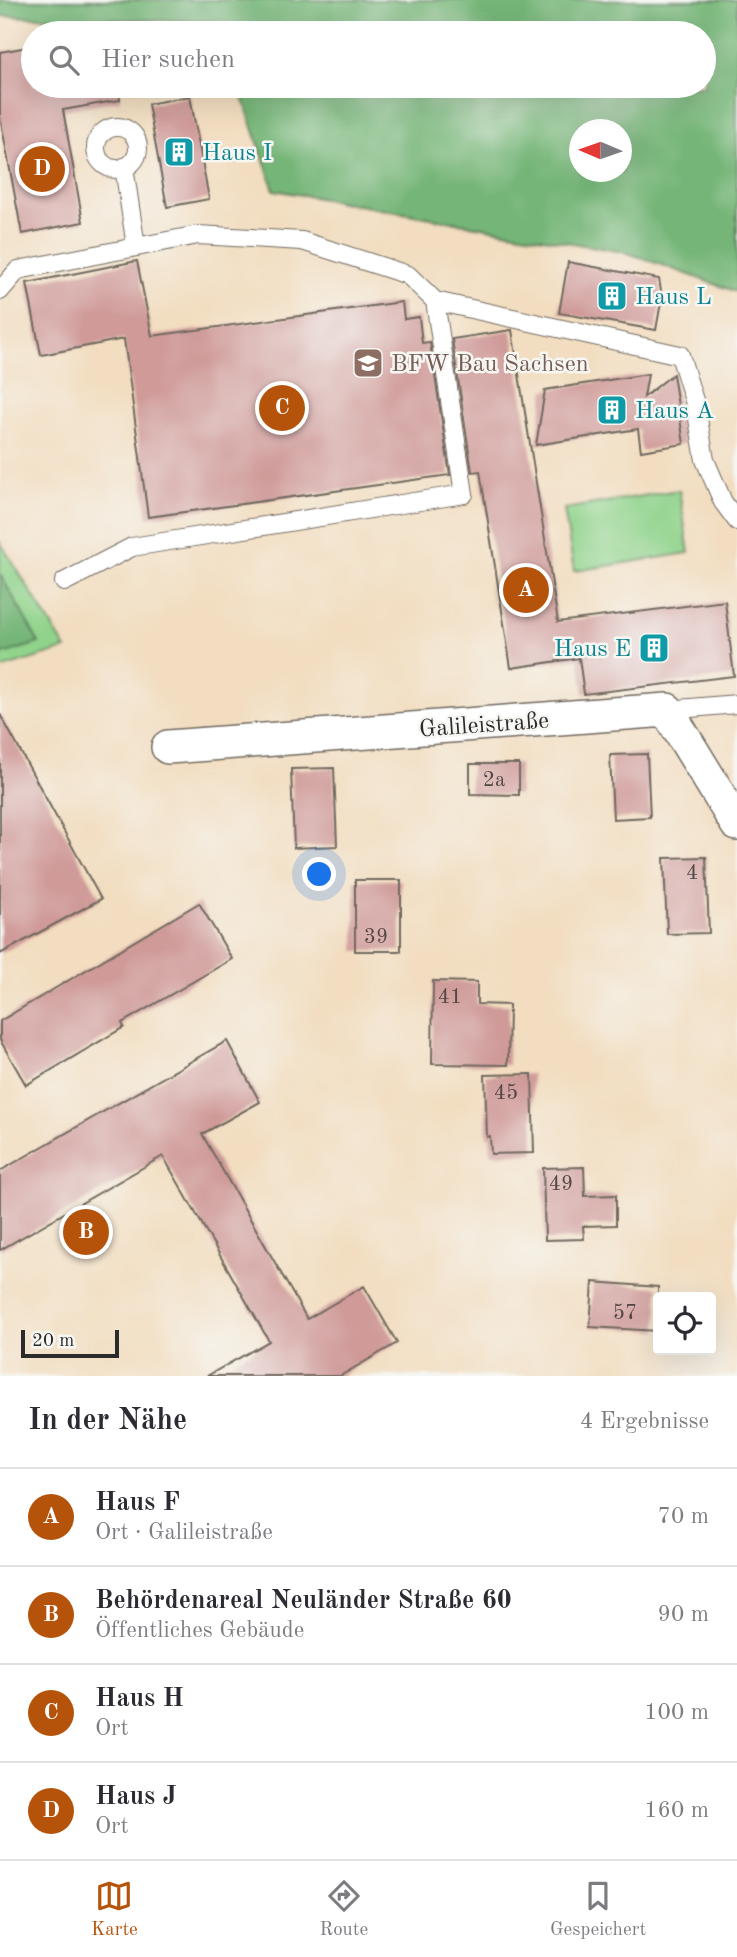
<!DOCTYPE html>
<html lang="de">
<head>
<meta charset="utf-8">
<style>
  :root { --surface:#fff; --page:#f2f2f3; --text:#2b2b33; --muted:#7c7c81; --line:#e1e1e2; --accent:#b45309 }
  body { margin:0; font-family:"Old Standard TT",serif; background:var(--page); color:var(--text) }
  .controls { position:absolute; right:21px; bottom:21px; display:grid; overflow:hidden; border-radius:7px; box-shadow:0 7px 28px #0002 }
  .controls button { width:63px; height:63px; display:grid; place-items:center; padding:0; border:0; border-bottom:2px solid var(--line); background:var(--surface); color:var(--text); font:35px sans-serif }
  .compass { position:absolute; left:569px; top:119px; width:63px; height:63px; border-radius:50%; background:var(--surface); box-shadow:0 7px 28px #0002; rotate:272deg }
  .scale { position:absolute; left:21px; bottom:18px; width:98px; box-sizing:border-box; padding-left:7px; border:4px solid #2b2b2b; border-top:0; font-size:19px; line-height:24px; white-space:nowrap; color:#2b2b2b; -webkit-text-stroke:5px #f6f6f2; paint-order:stroke }
  .you { position:absolute; left:320px; top:875px; width:24px; height:24px; margin:-18px; border:5px solid #fff; border-radius:50%; background:#1a73e8; box-shadow:0 0 0 10px #1a73e833 }
  .badge { display:grid; place-items:center; width:46px; height:46px; border-radius:50%; background:var(--accent); color:#fff; font-size:23px; font-weight:700 }
  .pin { position:absolute; translate:-50% -50%; border:4px solid #fff; box-shadow:0 2px 7px #0006 }
  .list { margin:0; padding:0; list-style:none }
  h2 { display:flex; justify-content:space-between; align-items:center; height:91px; margin:0; padding:0 28px; font-size:30px }
  h2 small { font-size:23px; font-weight:400; color:var(--muted) }
  .list li { display:grid; grid-template-columns:46px 1fr auto; gap:21px; align-items:center; box-sizing:border-box; height:98px; padding:0 28px; border-top:2px solid var(--line) }
  .list b { display:block; font-size:26px; white-space:nowrap }
  .list p { margin:0; font-size:23px; white-space:nowrap; color:var(--muted) }
  .list em { font-size:23px; font-style:normal; color:var(--muted) }
  .icon { flex:none; width:38px; height:38px; fill:none; stroke:currentColor; stroke-width:2; stroke-linecap:round; stroke-linejoin:round }
  .map { position:relative; flex:none; width:737px; height:1376px; overflow:hidden }
  .search { position:absolute; background:var(--surface); box-shadow:0 7px 28px #0002; left:21px; right:21px; top:21px; height:77px; display:flex; align-items:center; gap:18px; box-sizing:border-box; padding:0 24px; border-radius:38px; color:var(--muted); font-size:26px }
  .sheet { height:483px; background:var(--surface) }
  nav { display:flex; justify-content:space-around; align-items:center; box-sizing:border-box; height:98px; border-top:2px solid var(--line); background:var(--surface); font-size:19px; color:var(--muted) }
  nav a { display:grid; justify-items:center; gap:4px }
  nav .on { color:var(--accent) }
  .map>svg:first-child { display:block }
  .green { fill:#90d38b; stroke:#5e7f5b; stroke-width:2 }
  .forest { fill:#74b577; stroke:#507051; stroke-width:2; fill-rule:evenodd }
  .building { fill:#cf9a98 }
  .lines { fill:none; stroke-linecap:round; stroke-linejoin:round }
  .service-casing { stroke:#71695f; stroke-width:20 }
  .minor-casing { stroke:#71695f; stroke-width:36 }
  .service { stroke:#fff; stroke-width:18 }
  .minor { stroke:#fff; stroke-width:33 }
  .labels { text-anchor:middle; stroke-width:5; stroke-linejoin:round; paint-order:stroke }
  .number-label { font-size:21px; fill:#544746 }
  .culture-label { font-size:24px; fill:#0d838f; stroke:#f6f6f2; text-anchor:start }
  .education-label { font-size:24px; fill:#785e54; stroke:#f6f6f2; text-anchor:start }
  .street-label { font-size:24px; fill:#2b2b2b; stroke:#f6f6f2 }
</style>
</head>
<body>
<div class="map">
<svg width="737" height="1376" viewBox="0 0 737 1376">
  <rect width="100%" height="100%" fill="#f6f6f2"/>
  <filter id="ink" filterUnits="userSpaceOnUse"><feTurbulence type="fractalNoise" baseFrequency=".0143" numOctaves="2"/><feDisplacementMap in="SourceGraphic" scale="14" xChannelSelector="R" yChannelSelector="G"/><feConvolveMatrix kernelMatrix="1 2 1 2 8 2 1 2 1" color-interpolation-filters="sRGB"/></filter>
  <filter id="wash" filterUnits="userSpaceOnUse"><feTurbulence type="fractalNoise" baseFrequency=".00686" numOctaves="4" result="noise"/><feDisplacementMap in="SourceGraphic" scale="28" xChannelSelector="R" yChannelSelector="G"/><feGaussianBlur stdDeviation="1.57" result="paint"/><feColorMatrix in="noise" values="0 0 0 0 0 0 0 0 0 0 0 0 0 0 0 0 0 1.4 0 .05"/><feComposite in="paint" operator="in"/></filter>
  <g filter="url(#wash)">
    <rect width="100%" height="100%" fill="#f2ddc0"/>
    <path class="green" d="M 679,490 L 689,553 L 574,571 L 564,509 Z
      M 0,542 L 66,649 L 0,669 Z"/>
    <path class="forest" d="M 0,0 L 737,0 L 737,292 L 628,253 L 274,190 L 239,86 L 704,86 L 704,33 L 221,33 L 217,22 L 0,16 ZM 580,130 L 622,130 L 622,172 L 580,172 Z
      M 0,574 L 39,643 L 0,655 Z"/>
    <g id="blocks">
      <path class="building" d="M 33,46 L 33,86 L 119,86 L 120,100 L 63,110 L 83,222 L 22,234 L 0,116 L 0,52 Z
        M 190,96 L 209,199 L 167,207 L 148,104 Z
        M 137,261 L 152,336 L 402,302 L 404,319 L 419,317 L 422,343 L 430,342 L 450,475 L 148,517 L 124,339 L 41,355 L 27,283 Z
        M 568,262 L 659,279 L 662,297 L 656,330 L 559,313 Z
        M 512,330 L 558,622 L 725,601 L 734,676 L 584,694 L 579,658 L 511,668 L 480,471 L 472,472 L 452,339 Z
        M 648,374 L 644,397 L 673,374 L 684,444 L 641,451 L 638,429 L 536,445 L 545,390 Z
        M 0,714 L 101,899 L 0,954 Z
        M 647,754 L 650,817 L 613,819 L 610,755 Z
        M 470,764 L 519,764 L 519,795 L 470,794 Z
        M 334,768 L 337,846 L 294,848 L 291,769 Z
        M 706,857 L 709,933 L 667,934 L 664,858 Z
        M 355,880 L 401,880 L 401,951 L 355,951 Z
        M 199,903 L 232,959 L 122,1023 L 124,1027 L 26,1085 L 0,1040 L 0,1021 Z
        M 433,981 L 477,982 L 477,1004 L 509,1005 L 508,1065 L 432,1064 Z
        M 227,1041 L 260,1102 L 202,1134 L 307,1319 L 364,1286 L 397,1343 L 340,1376 L 207,1376 L 269,1341 L 163,1156 L 0,1250 L 0,1171 Z
        M 532,1074 L 534,1153 L 491,1154 L 490,1136 L 487,1137 L 485,1075 Z
        M 584,1167 L 585,1196 L 616,1195 L 616,1225 L 583,1226 L 584,1239 L 545,1240 L 543,1168 Z
        M 593,1282 L 658,1287 L 658,1331 L 590,1327 Z"/>
    </g>
  </g>
  <g filter="url(#ink)">
    <use href="#blocks" fill-opacity="0" stroke="#71695f" stroke-width="2"/>
    <g class="lines">
      <g class="service-casing">
        <path id="service" d="M96 148a21 21 0 1 1 42 0a21 21 0 1 1-42 0Z
          M 124,167 L 136,247
          M 0,291 L 18,270 L 198,235 L 302,241 L 408,275 L 435,301 L 464,494 L 132,547 L 64,582
          M 435,301 L 680,355 L 696,407 L 705,460 L 723,502 L 737,521
          M 667,710 L 737,704"/>
      </g>
      <g class="minor-casing">
        <path id="minor" d="M 168,747 L 667,710 L 737,824"/>
      </g>
      <use href="#service" class="service"/>
      <use href="#minor" class="minor"/>
    </g>
  </g>
  <defs>
    <g id="building-square" transform="scale(1.575)"><rect x="-9" y="-9" width="18" height="18" rx="4" fill="#0f9aa8" stroke="#f6f6f2"/><path d="M-4-6H4V6H1V3H-1V6H-4ZM-2.5-4.3h1.7v1.8h-1.7ZM.8-4.3h1.7v1.8H.8ZM-2.5-1h1.7V.8h-1.7ZM.8-1h1.7V.8H.8Z" fill="#fff"/></g>
    <g id="school-square" transform="scale(1.575)"><rect x="-9" y="-9" width="18" height="18" rx="4" fill="#8d6e63" stroke="#f6f6f2"/><path d="M0-5L7-2L0 1L-7-2ZM-4 1L0 2.5L4 1V4Q0 6-4 4Z" fill="#fff"/></g>
  </defs>
  <g fill-rule="evenodd">
    <use href="#building-square" x="179" y="152"/>
    <use href="#building-square" x="612" y="296"/>
    <use href="#school-square" x="368" y="363"/>
    <use href="#building-square" x="612" y="410"/>
    <use href="#building-square" x="654" y="648"/>
  </g>
  <g class="labels">
    <g class="number-label">
      <text x="494" y="786">2a</text>
      <text x="692" y="879">4</text>
      <text x="376" y="943">39</text>
      <text x="450" y="1003">41</text>
      <text x="506" y="1099">45</text>
      <text x="561" y="1190">49</text>
      <text x="625" y="1319">57</text>
    </g>
    <g class="culture-label">
      <text x="202" y="160">Haus I</text>
      <text x="635" y="304">Haus L</text>
      <text x="635" y="418">Haus A</text>
      <text x="631" y="656" text-anchor="end">Haus E</text>
    </g>
    <g class="education-label">
      <text x="391" y="371">BFW Bau Sachsen</text>
    </g>
    <g class="street-label">
      <text transform="translate(484 724) rotate(-4)" y="8">Galileistraße</text>
    </g>
  </g>
</svg>
<div class="controls">
<button><svg class="icon" aria-label="locate" viewBox="0 0 24 24"><circle cx="12" cy="12" r="6"/><path d="M12 2v4M12 18v4M2 12h4M18 12h4"/></svg></button>
</div>
<svg class="compass" viewBox="-18 -18 36 36"><path d="M0-13l5 13h-10z" fill="#e53935"/><path d="M0 13l5-13h-10z" fill="#7c7c81"/></svg>
<div class="scale">20 m</div>
<div class="you"></div>
<div class="pin badge" style="left:526px;top:590px">A</div>
<div class="pin badge" style="left:86px;top:1232px">B</div>
<div class="pin badge" style="left:282px;top:408px">C</div>
<div class="pin badge" style="left:42px;top:169px">D</div>
<div class="search"><svg class="icon" aria-label="search" viewBox="0 0 24 24"><circle cx="10" cy="10" r="6"/><path d="M15 15l6 6"/></svg>Hier suchen</div>
</div>
<section class="sheet">
<h2>In der Nähe<small>4 Ergebnisse</small></h2>
<ul class="list">
<li><span class="badge">A</span><div><b>Haus F</b><p>Ort · Galileistraße</p></div><em>70 m</em></li>
<li><span class="badge">B</span><div><b>Behördenareal Neuländer Straße 60</b><p>Öffentliches Gebäude</p></div><em>90 m</em></li>
<li><span class="badge">C</span><div><b>Haus H</b><p>Ort</p></div><em>100 m</em></li>
<li><span class="badge">D</span><div><b>Haus J</b><p>Ort</p></div><em>160 m</em></li>
</ul>
</section>
<nav>
<a class="on"><svg class="icon" aria-label="map" viewBox="0 0 24 24"><path d="M3 6l6-2 6 2 6-2v14l-6 2-6-2-6 2zM9 4v14M15 6v14"/></svg>Karte</a>
<a><svg class="icon" aria-label="directions" viewBox="0 0 24 24"><path d="M12 3l9 9-9 9-9-9zM9 14v-3h6M13 9l2 2-2 2"/></svg>Route</a>
<a><svg class="icon" aria-label="saved" viewBox="0 0 24 24"><path d="M7 4h10v16l-5-4-5 4z"/></svg>Gespeichert</a>
</nav>
</body>
</html>
